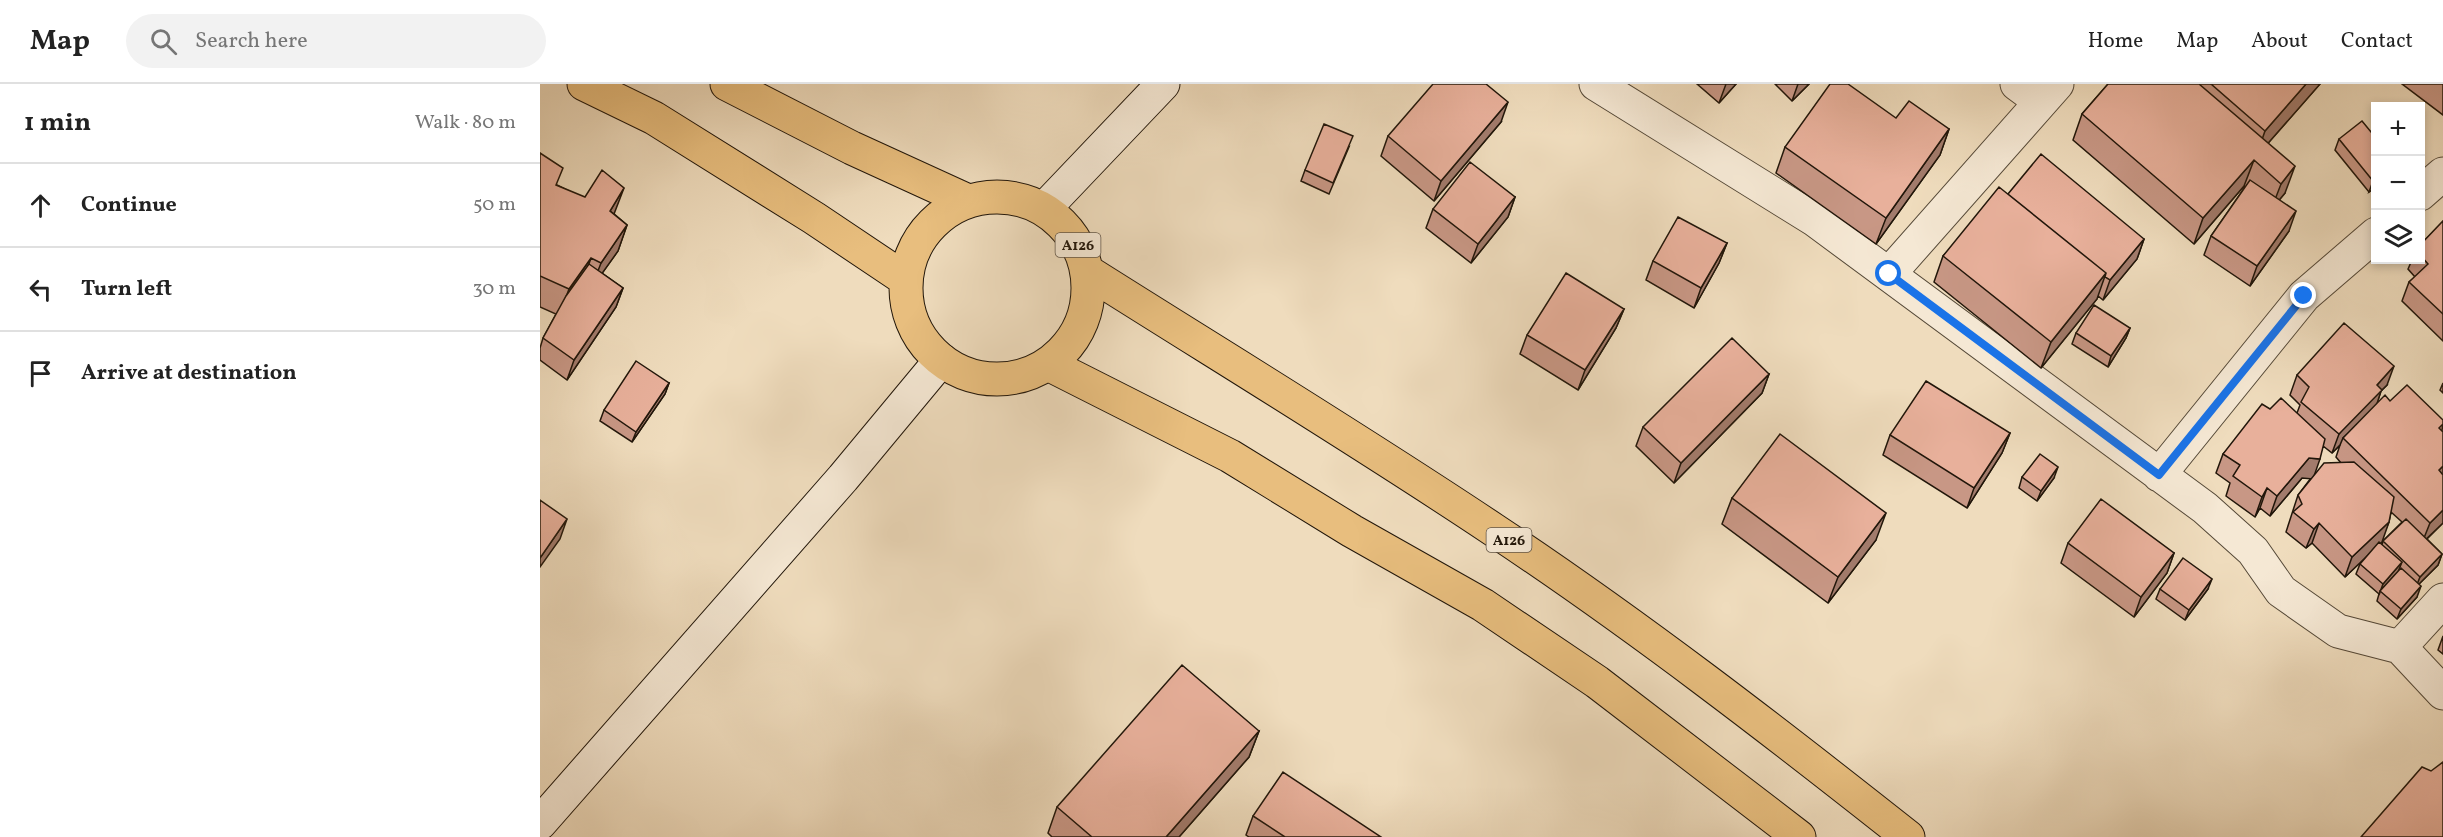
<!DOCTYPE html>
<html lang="en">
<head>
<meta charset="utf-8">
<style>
  :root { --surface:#fff; --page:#f2f2f2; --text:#222; --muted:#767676; --line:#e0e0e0 }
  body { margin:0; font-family:Vollkorn,serif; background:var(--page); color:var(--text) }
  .controls { position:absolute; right:18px; top:18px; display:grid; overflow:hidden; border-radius:0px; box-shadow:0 3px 9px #0003 }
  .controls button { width:54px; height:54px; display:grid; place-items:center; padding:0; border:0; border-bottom:2px solid var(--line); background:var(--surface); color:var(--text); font:30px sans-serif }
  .stop { position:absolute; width:18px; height:18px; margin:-14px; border:4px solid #1a73e8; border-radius:50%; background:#fff }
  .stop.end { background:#1a73e8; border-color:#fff; box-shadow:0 2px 6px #0008 }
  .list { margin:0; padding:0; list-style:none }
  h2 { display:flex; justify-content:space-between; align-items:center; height:78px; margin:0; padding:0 24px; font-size:26px }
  h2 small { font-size:20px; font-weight:400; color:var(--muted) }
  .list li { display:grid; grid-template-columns:39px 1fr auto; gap:18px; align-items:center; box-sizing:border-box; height:84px; padding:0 24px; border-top:2px solid var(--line) }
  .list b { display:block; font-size:22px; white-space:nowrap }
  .list em { font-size:20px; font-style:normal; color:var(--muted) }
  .icon { flex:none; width:33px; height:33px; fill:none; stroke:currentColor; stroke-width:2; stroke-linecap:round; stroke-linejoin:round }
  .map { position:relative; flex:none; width:1903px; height:753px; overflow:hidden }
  header { display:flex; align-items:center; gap:36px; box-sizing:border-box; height:84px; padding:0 30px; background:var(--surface); border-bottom:2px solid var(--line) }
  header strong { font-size:28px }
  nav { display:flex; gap:33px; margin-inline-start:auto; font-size:21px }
  .search { width:420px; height:54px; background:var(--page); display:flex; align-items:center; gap:15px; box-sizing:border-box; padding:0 21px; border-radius:33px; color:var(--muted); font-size:22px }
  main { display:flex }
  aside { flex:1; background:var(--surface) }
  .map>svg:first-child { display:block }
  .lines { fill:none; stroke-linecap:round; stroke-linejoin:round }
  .street-casing { stroke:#544837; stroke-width:35 }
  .secondary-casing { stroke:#21160a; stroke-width:35 }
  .highway-casing { stroke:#21160a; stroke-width:35 }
  .street { stroke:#f5e8d4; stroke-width:33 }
  .secondary { stroke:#f5e8d4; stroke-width:33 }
  .highway { stroke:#e8be7e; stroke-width:33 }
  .wall { fill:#c89785; stroke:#21160a; stroke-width:1.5; fill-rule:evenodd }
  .shaded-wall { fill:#a27b6c; stroke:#21160a; stroke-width:1.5 }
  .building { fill:#e8b09b; stroke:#21160a; stroke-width:1.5 }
  .route { stroke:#1a73e8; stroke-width:8 }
  .labels { text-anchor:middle; stroke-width:4.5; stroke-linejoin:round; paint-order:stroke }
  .shield { fill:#f5e8d4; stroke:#615547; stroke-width:1.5 }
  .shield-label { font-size:15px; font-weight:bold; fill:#21160a }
</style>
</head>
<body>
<header>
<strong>Map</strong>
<div class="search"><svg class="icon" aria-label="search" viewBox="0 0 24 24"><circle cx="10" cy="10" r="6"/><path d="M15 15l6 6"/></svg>Search here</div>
<nav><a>Home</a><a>Map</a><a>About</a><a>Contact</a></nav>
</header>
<main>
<aside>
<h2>1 min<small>Walk · 80 m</small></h2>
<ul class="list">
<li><svg class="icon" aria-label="ahead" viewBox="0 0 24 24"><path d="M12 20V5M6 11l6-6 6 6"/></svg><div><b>Continue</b></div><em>50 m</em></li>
<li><svg class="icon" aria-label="left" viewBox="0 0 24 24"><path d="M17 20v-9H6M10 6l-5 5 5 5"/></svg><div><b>Turn left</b></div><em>30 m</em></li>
<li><svg class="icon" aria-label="arrive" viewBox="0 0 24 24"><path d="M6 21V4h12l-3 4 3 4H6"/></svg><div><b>Arrive at destination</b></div></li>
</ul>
</aside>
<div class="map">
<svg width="1903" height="753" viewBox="0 0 1903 753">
  <rect width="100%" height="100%" fill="#efdcbd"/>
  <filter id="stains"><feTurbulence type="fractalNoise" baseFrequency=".00333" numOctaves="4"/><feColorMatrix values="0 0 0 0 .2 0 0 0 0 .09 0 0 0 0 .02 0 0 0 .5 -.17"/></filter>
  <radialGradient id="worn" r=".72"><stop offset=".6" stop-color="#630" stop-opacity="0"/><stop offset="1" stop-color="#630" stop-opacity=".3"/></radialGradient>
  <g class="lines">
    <g class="street-casing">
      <path id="street" d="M 1056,0 L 1275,136 L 1665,424 L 1713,467 L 1741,507 L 1798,547 L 1860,563 L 1903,609
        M 1477,0 L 1500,17
        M 1880,110 L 1903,90
        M 1349,190 L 1517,0
        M 1619,391 L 1764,212 L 1836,150
        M 1860,563 L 1903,516"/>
    </g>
    <g class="secondary-casing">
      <path id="secondary" d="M 504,125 L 623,0
        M 0,739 L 303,394 L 401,276"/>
    </g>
    <g class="highway-casing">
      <path id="highway" d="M 44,0 L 114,34 L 274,134 L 365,195
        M 187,0 L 312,64 L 428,117
        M366 204a91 91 0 1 1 182 0a91 91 0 1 1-182 0Z
        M 548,188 C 684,274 821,357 954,446 C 1097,541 1234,647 1368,753
        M 508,280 L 690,372 L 812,447 L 943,521 L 1057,598 L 1259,753"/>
    </g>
    <use href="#street" class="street"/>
    <use href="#secondary" class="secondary"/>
    <use href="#highway" class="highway"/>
  </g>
  <path class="wall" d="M 1157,0 L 1196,0 L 1179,19 Z
    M 1235,0 L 1269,0 L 1252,17 Z
    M 1568,0 L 1780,0 L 1728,59 L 1745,109 L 1739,116 L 1749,147 L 1710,202 L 1664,171 L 1671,152 L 1705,103 L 1704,102 L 1654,160 L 1533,56 L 1542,30 Z
    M 1862,0 L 1903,0 L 1903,31 Z
    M 961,38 L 894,117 L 841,72 L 848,52 Z
    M 1409,45 L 1400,71 L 1336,160 L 1236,89 L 1245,63 Z
    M 1836,54 L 1836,103 L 1829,108 L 1795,66 L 1799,55 Z
    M 809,63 L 789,110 L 761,97 L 765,86 Z
    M 0,69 L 17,101 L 74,130 L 87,141 L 78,167 L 62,189 L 83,204 L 76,223 L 27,296 L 0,276 L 0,264 L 3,254 L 16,230 L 0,223 Z
    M 1468,110 L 1604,155 L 1597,175 L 1563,216 L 1558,212 L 1557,215 L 1501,284 L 1394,198 L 1403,172 Z
    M 975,113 L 968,133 L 931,179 L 886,144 L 893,125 Z
    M 1903,137 L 1903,257 L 1862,217 L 1869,198 L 1875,193 L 1868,185 L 1872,176 L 1881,176 L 1881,160 Z
    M 1187,159 L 1179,179 L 1154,224 L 1106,196 L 1113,177 Z
    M 1084,225 L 1076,244 L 1038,306 L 980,270 L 987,251 Z
    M 1590,244 L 1586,254 L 1568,283 L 1532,260 L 1536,249 Z
    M 1229,290 L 1222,309 L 1134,399 L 1096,362 L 1103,343 Z
    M 1757,291 L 1847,301 L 1841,307 L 1837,319 L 1850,317 L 1903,336 L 1902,347 L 1903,348 L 1903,439 L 1887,455 L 1902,470 L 1898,481 L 1879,500 L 1877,513 L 1857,535 L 1837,517 L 1839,510 L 1816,490 L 1820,480 L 1825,474 L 1805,493 L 1772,459 L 1766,464 L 1746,448 L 1758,411 L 1771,394 L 1762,394 L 1730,432 L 1720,424 L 1715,433 L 1686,412 L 1690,399 L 1676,389 L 1683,370 L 1730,325 L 1757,329 L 1760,321 L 1750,311 ZM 1800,361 L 1796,373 L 1801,379 L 1774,390 L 1783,362 L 1792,369 ZM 1851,428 L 1862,438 L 1843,457 L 1842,461 L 1840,459 L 1849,438 Z
    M 129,299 L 125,310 L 92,358 L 60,337 L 64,326 Z
    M 1903,299 L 1903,309 L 1900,306 Z
    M 1470,349 L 1462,369 L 1427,424 L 1343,371 L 1350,351 Z
    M 1482,393 L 1514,394 L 1497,417 L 1479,404 Z
    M 1192,414 L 1336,456 L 1288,519 L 1182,440 Z
    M 1528,459 L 1634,469 L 1627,489 L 1594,533 L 1521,479 Z
    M 1620,505 L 1668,505 L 1645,536 L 1616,515 Z
    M 1903,552 L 1903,570 L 1898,566 Z
    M 719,647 L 709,673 L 639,753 L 512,753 L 508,749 L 517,723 Z
    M 713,732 L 841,753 L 709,753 L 706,751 Z"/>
  <path class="shaded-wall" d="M 1186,0 L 1196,0 L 1179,19 Z
    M 1258,0 L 1269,0 L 1252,17 Z
    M 1766,0 L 1780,0 L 1716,73 L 1725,47 Z
    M 968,18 L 961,38 L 894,117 L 901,97 Z
    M 1409,45 L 1400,71 L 1336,160 L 1346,134 Z
    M 1714,76 L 1704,102 L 1654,160 L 1663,134 Z
    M 1755,82 L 1745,109 L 1731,126 L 1741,100 Z
    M 1836,95 L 1836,103 L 1829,108 L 1833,97 Z
    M 84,104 L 74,130 L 70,127 Z
    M 975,113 L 968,133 L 931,179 L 938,160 Z
    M 1756,127 L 1749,147 L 1710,202 L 1717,182 Z
    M 87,141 L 78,167 L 51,205 L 61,179 Z
    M 1604,155 L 1597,175 L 1563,216 L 1570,196 Z
    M 1187,159 L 1179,179 L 1154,224 L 1161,204 Z
    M 51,174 L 42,200 L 19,231 L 29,205 Z
    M 1566,189 L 1557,215 L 1501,284 L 1511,258 Z
    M 83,204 L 76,223 L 27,296 L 34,276 Z
    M 1084,225 L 1076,244 L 1038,306 L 1045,286 Z
    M 1590,244 L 1586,254 L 1568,283 L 1571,272 Z
    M 1854,282 L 1847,301 L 1841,307 L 1835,326 L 1803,354 L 1800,361 L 1792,369 L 1799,350 L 1837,301 Z
    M 1229,290 L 1222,309 L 1134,399 L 1141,379 Z
    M 129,299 L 125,310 L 92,358 L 96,348 Z
    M 1470,349 L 1462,369 L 1427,424 L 1434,404 Z
    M 1769,374 L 1780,375 L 1773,395 L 1762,394 L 1730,432 L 1737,412 Z
    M 1903,382 L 1903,395 L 1899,386 Z
    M 1518,383 L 1514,394 L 1497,417 L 1501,407 Z
    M 1727,404 L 1720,424 L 1715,433 L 1722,413 Z
    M 1903,426 L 1903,439 L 1882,459 L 1890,439 Z
    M 1346,429 L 1336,456 L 1288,519 L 1298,493 Z
    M 27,435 L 20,455 L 0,483 L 0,474 Z
    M 1849,438 L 1842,458 L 1805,493 L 1812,473 Z
    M 1779,439 L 1772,459 L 1766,464 L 1774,445 Z
    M 1634,469 L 1627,489 L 1594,533 L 1601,513 Z
    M 1902,470 L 1898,481 L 1876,503 L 1880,493 Z
    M 1862,478 L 1858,488 L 1840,507 L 1839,511 L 1843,500 Z
    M 1672,495 L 1668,505 L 1645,536 L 1649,526 Z
    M 1881,502 L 1877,513 L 1857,535 L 1861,525 Z
    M 719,647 L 709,673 L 639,753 L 626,753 Z"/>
  <path class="building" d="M 893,0 L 946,0 L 968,18 L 901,97 L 848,52 Z
    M 1290,0 L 1308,0 L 1356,34 L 1369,17 L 1409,45 L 1346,134 L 1245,63 Z
    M 1568,0 L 1659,0 L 1755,82 L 1741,100 L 1714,76 L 1663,134 L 1542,30 Z
    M 1671,0 L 1766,0 L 1725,47 Z
    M 1822,37 L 1836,54 L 1836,95 L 1833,97 L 1799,55 Z
    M 784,40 L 813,52 L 793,99 L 765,86 Z
    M 0,69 L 23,84 L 16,101 L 45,113 L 62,86 L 84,104 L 70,127 L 87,141 L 61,179 L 51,174 L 29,205 L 0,192 Z
    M 1501,70 L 1604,155 L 1570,196 L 1565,193 L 1566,189 L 1468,110 Z
    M 930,78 L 975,113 L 938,160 L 893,125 Z
    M 1710,96 L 1756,127 L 1717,182 L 1671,152 Z
    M 1459,103 L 1566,189 L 1511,258 L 1403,172 Z
    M 1138,133 L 1187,159 L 1161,204 L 1113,177 Z
    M 1903,137 L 1903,230 L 1869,198 L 1888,180 L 1881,172 L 1881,160 Z
    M 49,180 L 83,204 L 34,276 L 3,254 L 26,212 Z
    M 1026,189 L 1084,225 L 1045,286 L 987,251 Z
    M 1554,221 L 1590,244 L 1571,272 L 1536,249 Z
    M 1804,239 L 1854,282 L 1837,301 L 1842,306 L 1799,350 L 1761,318 L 1769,303 L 1757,291 Z
    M 1192,254 L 1229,290 L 1141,379 L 1103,343 Z
    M 96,277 L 129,299 L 96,348 L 64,326 Z
    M 1386,297 L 1470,349 L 1434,404 L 1350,351 Z
    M 1867,301 L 1903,336 L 1903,340 L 1899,344 L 1903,348 L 1903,382 L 1899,386 L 1903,391 L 1903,426 L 1890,439 L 1803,354 L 1845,311 L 1850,317 Z
    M 1741,314 L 1785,355 L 1780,375 L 1769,374 L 1737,412 L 1727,404 L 1722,413 L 1693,392 L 1700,381 L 1683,370 L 1722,320 L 1730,325 Z
    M 1240,350 L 1346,429 L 1298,493 L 1192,414 Z
    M 1500,370 L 1518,383 L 1501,407 L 1482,393 Z
    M 1814,378 L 1854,413 L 1849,438 L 1812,473 L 1779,439 L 1774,445 L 1753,428 L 1762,420 L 1758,411 L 1784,379 Z
    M 1561,415 L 1634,469 L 1601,513 L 1528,459 Z
    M 0,416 L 27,435 L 0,474 Z
    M 1866,435 L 1902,470 L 1880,493 L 1843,457 Z
    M 1839,458 L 1862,478 L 1843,500 L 1820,480 Z
    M 1643,474 L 1672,495 L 1649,526 L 1620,505 Z
    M 1861,484 L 1881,502 L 1861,525 L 1840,507 Z
    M 642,581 L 719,647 L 626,753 L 552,753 L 517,723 Z
    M 1903,678 L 1903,753 L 1821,753 L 1882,683 L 1891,687 Z
    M 743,688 L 841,753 L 745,753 L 713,732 Z"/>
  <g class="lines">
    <path class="route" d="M 1349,190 L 1619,391 L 1764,212"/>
  </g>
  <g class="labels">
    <g class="shield">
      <rect x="515.5" y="149" width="45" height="24" rx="4.5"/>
      <rect x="946.5" y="444" width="45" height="24" rx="4.5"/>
    </g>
    <g class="shield-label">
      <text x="538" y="166">A126</text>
      <text x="969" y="461">A126</text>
    </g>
  </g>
  <rect width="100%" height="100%" filter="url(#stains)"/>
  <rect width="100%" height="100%" fill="url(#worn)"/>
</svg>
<div class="controls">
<button>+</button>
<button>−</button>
<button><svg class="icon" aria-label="layers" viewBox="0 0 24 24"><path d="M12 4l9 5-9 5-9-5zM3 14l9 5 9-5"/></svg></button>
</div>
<div class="stop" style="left:1349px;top:190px"></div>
<div class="stop end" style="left:1764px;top:212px"></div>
</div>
</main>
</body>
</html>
